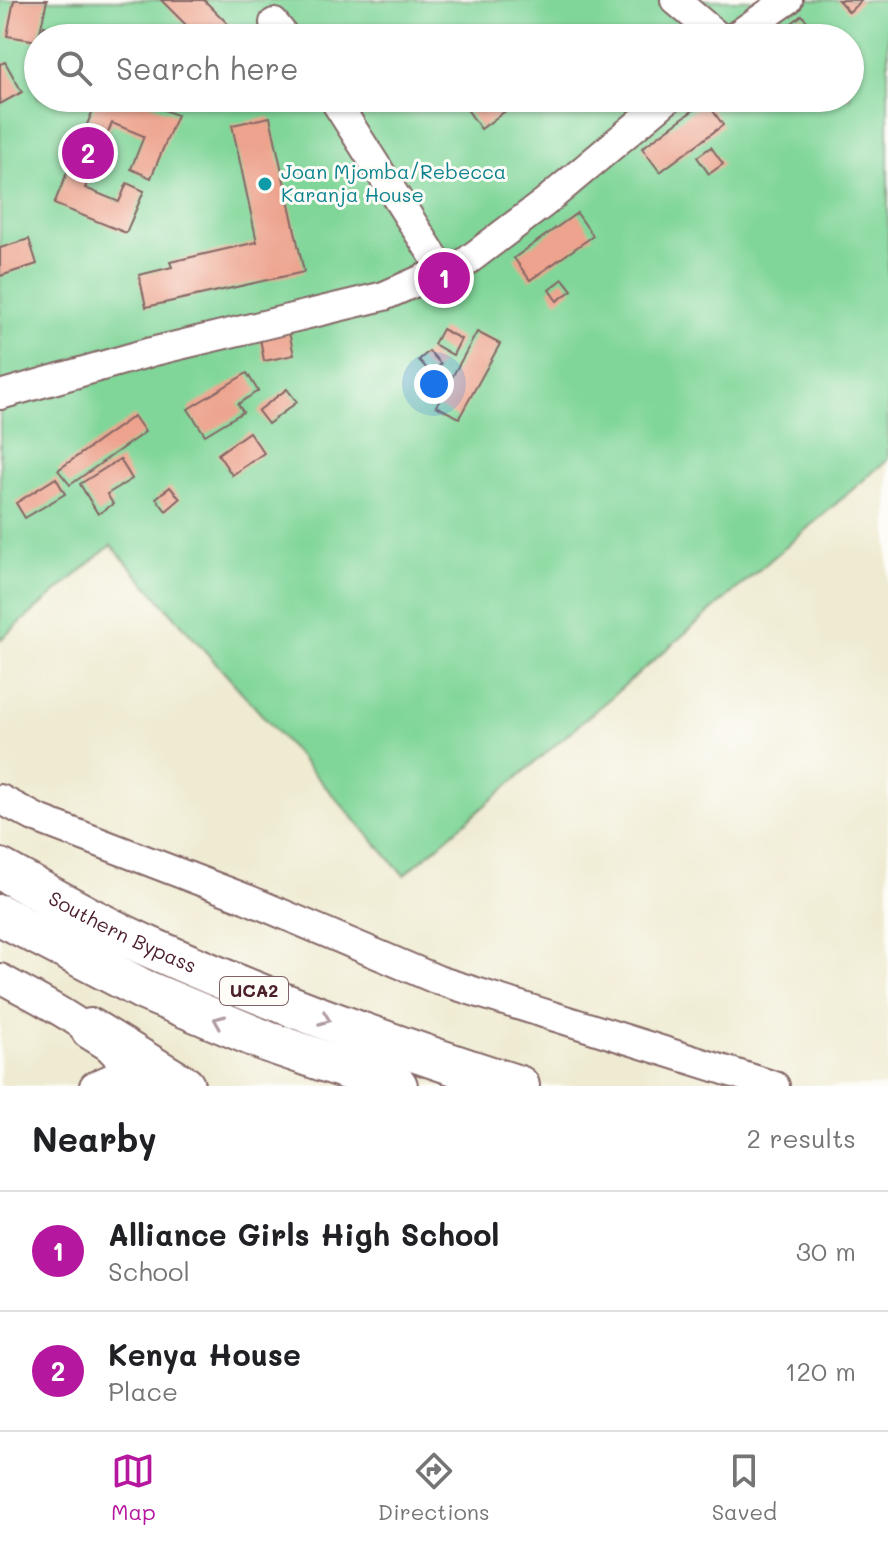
<!DOCTYPE html>
<html lang="en">
<head>
<meta charset="utf-8">
<style>
  :root { --surface:#fff; --page:#f2f2f2; --text:#202124; --muted:#757577; --line:#e0e0e0; --accent:#b5179e }
  body { margin:0; font-family:Mali,sans-serif; background:var(--page); color:var(--text) }
  .you { position:absolute; left:434px; top:384px; width:28px; height:28px; margin:-20px; border:6px solid #fff; border-radius:50%; background:#1a73e8; box-shadow:0 0 0 12px #1a73e833 }
  .badge { display:grid; place-items:center; width:52px; height:52px; border-radius:50%; background:var(--accent); color:#fff; font-size:26px; font-weight:700 }
  .pin { position:absolute; translate:-50% -50%; border:4px solid #fff; box-shadow:0 2px 8px #0006 }
  .list { margin:0; padding:0; list-style:none }
  h2 { display:flex; justify-content:space-between; align-items:center; height:104px; margin:0; padding:0 32px; font-size:34px }
  h2 small { font-size:26px; font-weight:400; color:var(--muted) }
  .list li { display:grid; grid-template-columns:52px 1fr auto; gap:24px; align-items:center; box-sizing:border-box; height:120px; padding:0 32px; border-top:2px solid var(--line) }
  .list b { display:block; font-size:30px; white-space:nowrap }
  .list p { margin:0; font-size:26px; white-space:nowrap; color:var(--muted) }
  .list em { font-size:26px; font-style:normal; color:var(--muted) }
  .icon { flex:none; width:44px; height:44px; fill:none; stroke:currentColor; stroke-width:2; stroke-linecap:round; stroke-linejoin:round }
  .map { position:relative; flex:none; width:888px; height:1086px; overflow:hidden }
  .search { position:absolute; background:var(--surface); box-shadow:0 2px 6px #0004; left:24px; right:24px; top:24px; height:88px; display:flex; align-items:center; gap:20px; box-sizing:border-box; padding:0 28px; border-radius:44px; color:var(--muted); font-size:30px }
  .sheet { height:344px; background:var(--surface) }
  nav { display:flex; justify-content:space-around; align-items:center; box-sizing:border-box; height:112px; border-top:2px solid var(--line); background:var(--surface); font-size:22px; color:var(--muted) }
  nav a { display:grid; justify-items:center; gap:4px }
  nav .on { color:var(--accent) }
  .map>svg:first-child { display:block }
  .green { fill:#80d699; stroke:#657a62; stroke-width:2; fill-rule:evenodd }
  .building { fill:#eda38d }
  .lines { fill:none; stroke-linecap:round; stroke-linejoin:round }
  .minor-casing { stroke:#846665; stroke-width:32 }
  .highway-casing { stroke:#846665; stroke-width:44 }
  .minor { stroke:#fff; stroke-width:28 }
  .highway { stroke:#fff; stroke-width:40 }
  .oneway { stroke:#ae9aa0 }
  .culture-dot { fill:#0f9aa8; stroke:#fdfcf7; stroke-width:3 }
  .labels { text-anchor:middle; stroke-width:6; stroke-linejoin:round; paint-order:stroke }
  .shield { fill:#fdfcf7; stroke:#806168; stroke-width:2 }
  .shield-label { font-size:18px; font-weight:bold; fill:#4a1f2b }
  .culture-label { font-size:20px; fill:#0d838f; stroke:#fdfcf7; text-anchor:start }
  .street-label { font-size:20px; fill:#4a1f2b; stroke:#fdfcf7 }
</style>
</head>
<body>
<div class="map">
<svg width="888" height="1086" viewBox="0 0 888 1086">
  <rect width="100%" height="100%" fill="#fdfcf7"/>
  <filter id="ink" filterUnits="userSpaceOnUse"><feTurbulence type="fractalNoise" baseFrequency=".0125" numOctaves="2"/><feDisplacementMap in="SourceGraphic" scale="16" xChannelSelector="R" yChannelSelector="G"/><feConvolveMatrix kernelMatrix="1 2 1 2 8 2 1 2 1" color-interpolation-filters="sRGB"/></filter>
  <filter id="wash" filterUnits="userSpaceOnUse"><feTurbulence type="fractalNoise" baseFrequency=".006" numOctaves="4" result="noise"/><feDisplacementMap in="SourceGraphic" scale="32" xChannelSelector="R" yChannelSelector="G"/><feGaussianBlur stdDeviation="1.8" result="paint"/><feColorMatrix in="noise" values="0 0 0 0 0 0 0 0 0 0 0 0 0 0 0 0 0 1.4 0 .05"/><feComposite in="paint" operator="in"/></filter>
  <g filter="url(#wash)">
    <rect width="100%" height="100%" fill="#efebd2"/>
    <path class="green" d="M 0,0 L 888,0 L 888,459 L 404,875 L 111,545 L 0,640 ZM 38,38 L 850,38 L 850,98 L 38,98 Z"/>
    <g id="blocks">
      <path class="building" d="M 14,0 L 47,0 L 38,41 L 7,36 Z
        M 161,0 L 204,0 L 231,27 L 220,38 L 199,38 Z
        M 838,0 L 862,0 L 849,12 Z
        M 802,15 L 816,32 L 808,38 L 773,38 Z
        M 44,26 L 86,37 L 86,38 L 41,38 Z
        M 5,62 L 22,92 L 0,104 L 0,64 Z
        M 98,98 L 134,98 L 177,115 L 151,178 L 131,169 L 144,136 L 112,123 L 85,188 L 119,202 L 127,183 L 144,191 L 126,233 L 54,204 Z
        M 479,98 L 500,98 L 508,109 L 481,129 L 466,108 Z
        M 706,101 L 723,125 L 660,172 L 642,148 Z
        M 270,117 L 304,272 L 146,307 L 139,275 L 172,267 L 170,262 L 257,242 L 232,125 Z
        M 711,147 L 723,164 L 709,174 L 697,157 Z
        M 577,213 L 593,236 L 530,280 L 514,258 Z
        M 29,239 L 37,264 L 0,276 L 0,248 Z
        M 563,279 L 572,290 L 557,301 L 549,290 Z
        M 442,329 L 461,339 L 453,355 L 434,344 Z
        M 289,332 L 294,355 L 264,361 L 260,338 Z
        M 477,332 L 500,344 L 459,418 L 436,406 Z
        M 429,351 L 441,364 L 431,373 L 419,360 Z
        M 247,373 L 258,391 L 238,404 L 243,412 L 205,435 L 188,409 Z
        M 287,389 L 297,402 L 268,424 L 258,411 Z
        M 134,416 L 145,432 L 70,485 L 58,470 Z
        M 249,432 L 264,453 L 232,475 L 218,454 Z
        M 120,459 L 132,479 L 107,494 L 113,504 L 98,514 L 80,484 Z
        M 56,478 L 65,494 L 25,518 L 16,503 Z
        M 170,487 L 180,499 L 166,511 L 156,498 Z"/>
    </g>
  </g>
  <g filter="url(#ink)">
    <use href="#blocks" fill-opacity="0" stroke="#846665" stroke-width="2"/>
    <g class="lines">
      <g class="minor-casing">
        <path id="minor" d="M 675,0 L 720,38
          M 274,23 L 286,38
          M 733,38 L 788,0
          M 333,98 L 445,274 L 450,274 L 544,203 L 669,98
          M 0,395 L 151,352 L 384,296 L 441,271
          M 0,799 L 36,818 L 247,899 L 438,980 L 775,1086
          M 0,978 C 53,1008 108,1030 138,1086
          M 94,1086 L 130,1070"/>
      </g>
      <g class="highway-casing">
        <g id="highway">
          <path id="s1" d="M 0,869 C 51,897 103,927 156,950 C 274,1003 396,1047 519,1086"/>
          <path d="M 0,915 L 144,990 L 268,1042 L 397,1086"/>
          <path d="M 91,1029 L 184,1086"/>
        </g>
      </g>
      <use href="#minor" class="minor"/>
      <use href="#highway" class="highway"/>
    </g>
    <defs><path id="oneway-chevron" d="M-2-3.5L2.5 0L-2 3.5" fill="none" stroke-width="1.6" stroke-linecap="round" stroke-linejoin="round" transform="scale(2)"/></defs>
    <g class="oneway">
      <use href="#oneway-chevron" transform="translate(325 1019) rotate(21)"/>
      <use href="#oneway-chevron" transform="translate(219 1021) rotate(-157)"/>
    </g>
  </g>
  <circle class="culture-dot" cx="265" cy="184" r="8"/>
  <g class="labels">
    <rect class="shield" x="220" y="977" width="68" height="28" rx="6"/>
    <g class="shield-label">
      <text x="254" y="997">UCA2</text>
    </g>
    <g class="culture-label">
      <text x="281" y="179">Joan Mjomba/Rebecca<tspan x="281" dy="23">Karanja House</tspan></text>
    </g>
    <g class="street-label">
      <text dy="7" stroke="none"><textPath href="#s1" startOffset="138">Southern Bypass</textPath></text>
    </g>
  </g>
</svg>
<div class="you"></div>
<div class="pin badge" style="left:444px;top:278px">1</div>
<div class="pin badge" style="left:88px;top:153px">2</div>
<div class="search"><svg class="icon" aria-label="search" viewBox="0 0 24 24"><circle cx="10" cy="10" r="6"/><path d="M15 15l6 6"/></svg>Search here</div>
</div>
<section class="sheet">
<h2>Nearby<small>2 results</small></h2>
<ul class="list">
<li><span class="badge">1</span><div><b>Alliance Girls High School</b><p>School</p></div><em>30 m</em></li>
<li><span class="badge">2</span><div><b>Kenya House</b><p>Place</p></div><em>120 m</em></li>
</ul>
</section>
<nav>
<a class="on"><svg class="icon" aria-label="map" viewBox="0 0 24 24"><path d="M3 6l6-2 6 2 6-2v14l-6 2-6-2-6 2zM9 4v14M15 6v14"/></svg>Map</a>
<a><svg class="icon" aria-label="directions" viewBox="0 0 24 24"><path d="M12 3l9 9-9 9-9-9zM9 14v-3h6M13 9l2 2-2 2"/></svg>Directions</a>
<a><svg class="icon" aria-label="saved" viewBox="0 0 24 24"><path d="M7 4h10v16l-5-4-5 4z"/></svg>Saved</a>
</nav>
</body>
</html>
